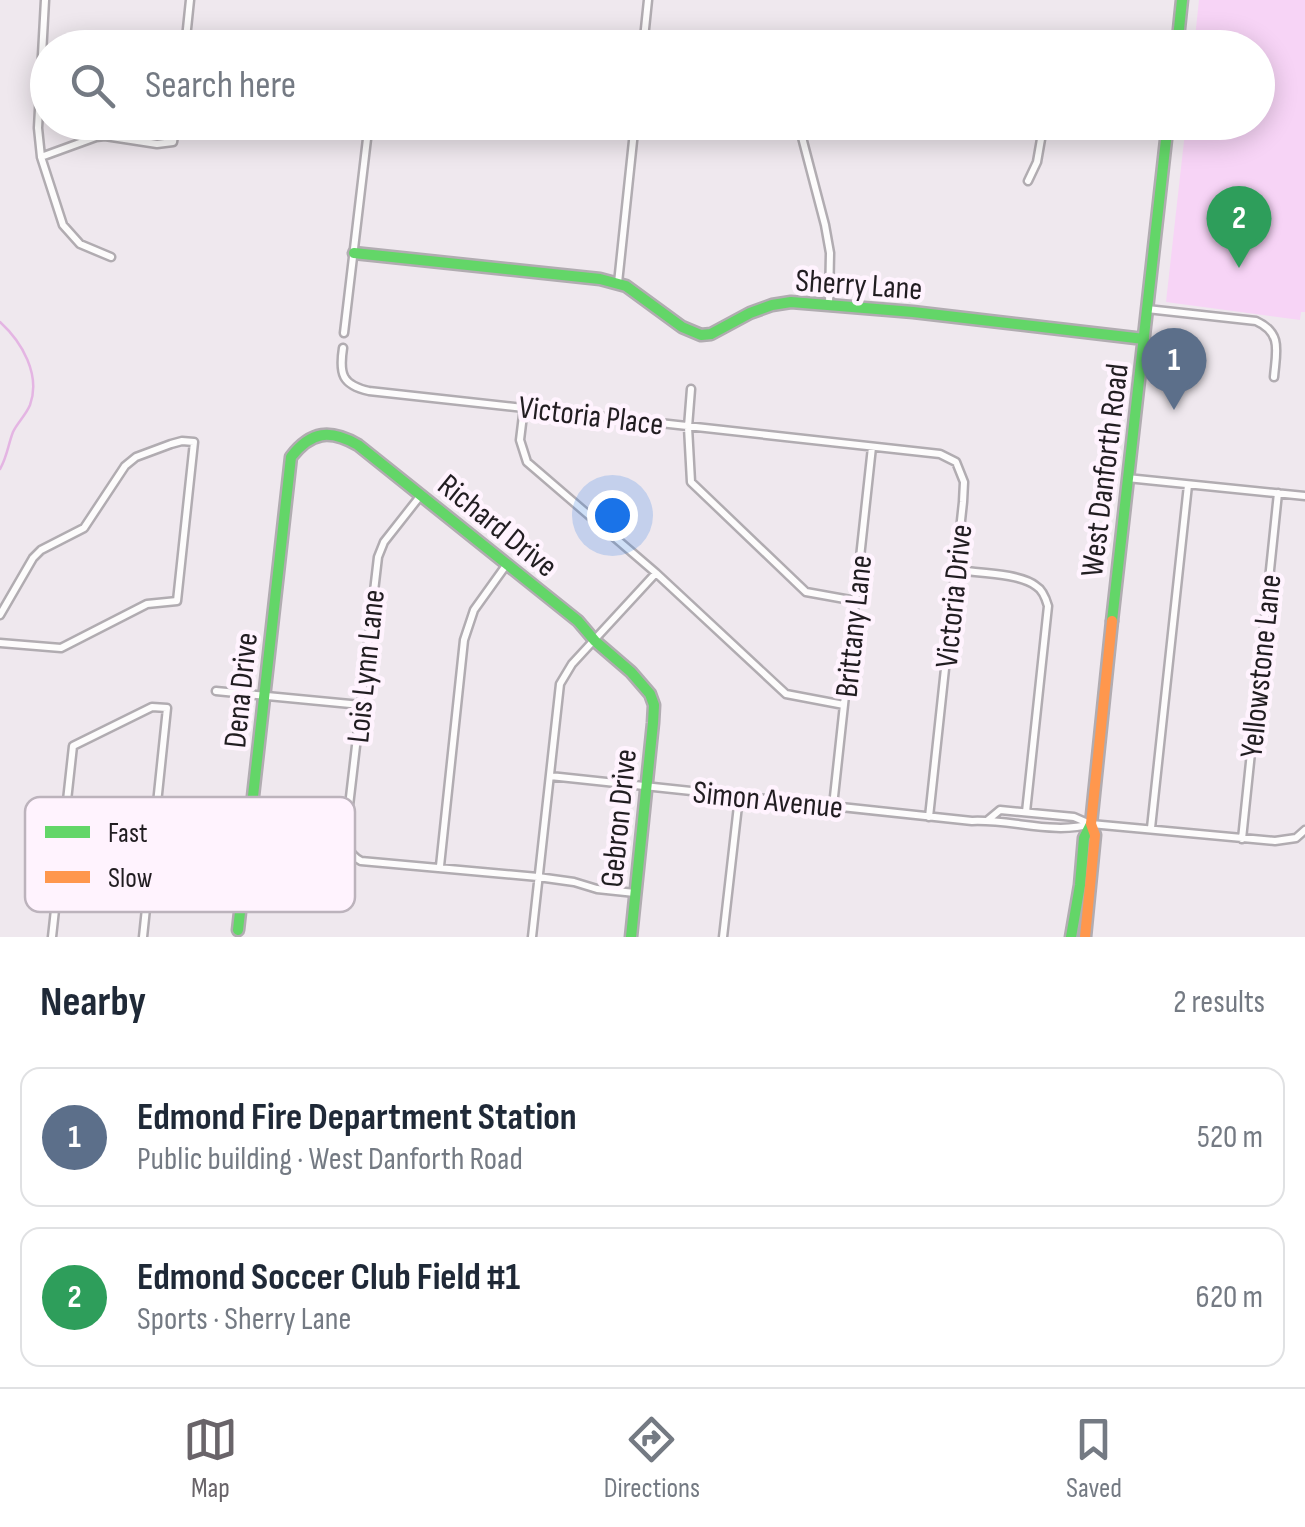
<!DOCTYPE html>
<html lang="en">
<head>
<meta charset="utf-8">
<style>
  :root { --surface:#fff; --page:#f2f2f3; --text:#1f2937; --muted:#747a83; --line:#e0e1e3; --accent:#696469 }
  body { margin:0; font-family:"Sofia Sans Condensed",sans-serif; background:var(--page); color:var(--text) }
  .you { position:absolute; left:612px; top:515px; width:35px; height:35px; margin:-25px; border:8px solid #fff; border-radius:50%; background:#1a73e8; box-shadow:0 0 0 15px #1a73e833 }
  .badge { display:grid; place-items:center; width:65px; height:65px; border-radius:50%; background:var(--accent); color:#fff; font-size:32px; font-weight:700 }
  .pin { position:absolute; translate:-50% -82px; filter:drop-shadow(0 2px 5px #0008) }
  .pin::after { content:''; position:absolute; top:52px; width:35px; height:30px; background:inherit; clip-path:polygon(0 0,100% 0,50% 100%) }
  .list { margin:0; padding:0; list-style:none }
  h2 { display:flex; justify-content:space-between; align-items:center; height:130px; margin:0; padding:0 40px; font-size:42px }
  h2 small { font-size:32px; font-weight:400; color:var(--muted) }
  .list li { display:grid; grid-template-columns:65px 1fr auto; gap:30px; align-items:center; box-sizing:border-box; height:140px; margin:0 20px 20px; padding:0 20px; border:2px solid var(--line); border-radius:20px }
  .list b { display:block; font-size:38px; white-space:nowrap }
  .list p { margin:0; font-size:32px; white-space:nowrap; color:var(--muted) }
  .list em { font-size:32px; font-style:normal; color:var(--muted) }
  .icon { flex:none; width:55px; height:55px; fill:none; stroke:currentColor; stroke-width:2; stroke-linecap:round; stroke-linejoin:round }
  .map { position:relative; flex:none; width:1305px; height:937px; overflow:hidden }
  .search { position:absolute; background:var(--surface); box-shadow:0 5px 25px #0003; left:30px; right:30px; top:30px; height:110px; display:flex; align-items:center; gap:25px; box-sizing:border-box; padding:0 35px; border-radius:55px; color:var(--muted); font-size:38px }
  .sheet { height:450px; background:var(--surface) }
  nav { display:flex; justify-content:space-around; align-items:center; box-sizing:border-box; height:140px; border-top:2px solid var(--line); background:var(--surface); font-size:28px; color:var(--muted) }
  nav a { display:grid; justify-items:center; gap:5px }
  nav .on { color:var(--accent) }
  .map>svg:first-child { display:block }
  .green { fill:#f7d4f6 }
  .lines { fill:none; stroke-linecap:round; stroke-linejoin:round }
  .stream { stroke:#e4b5e3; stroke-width:2.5 }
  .street-casing { stroke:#b1acb1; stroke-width:11 }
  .fast-casing { stroke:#b1acb1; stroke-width:15 }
  .slow-casing { stroke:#b1acb1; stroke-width:15 }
  .street { stroke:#fdfcfc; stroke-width:6 }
  .fast { stroke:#63d668; stroke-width:10 }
  .slow { stroke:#ff974d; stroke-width:10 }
  .labels { text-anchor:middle; stroke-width:9; stroke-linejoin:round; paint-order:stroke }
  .street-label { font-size:32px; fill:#211d21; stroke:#fff3fe }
  .key { fill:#fff3fe; stroke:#bcb3bc; stroke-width:2.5 }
  .key-label { font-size:28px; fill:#211d21 }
</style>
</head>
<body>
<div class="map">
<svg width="1305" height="937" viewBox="0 0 1305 937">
  <rect width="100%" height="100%" fill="#efe8ee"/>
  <path class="green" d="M 1199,0 L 1305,0 L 1305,312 L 1301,312 L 1300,320 L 1166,302 L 1186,123 L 1258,122 L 1258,48 L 1194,47 Z"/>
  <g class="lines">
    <path class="stream" d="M 0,322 C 22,342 41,375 30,405 C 26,415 17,423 13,432 C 8,445 7,457 0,469"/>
    <g class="street-casing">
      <path id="street" d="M 45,0 L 38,128 L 41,157 L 63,225 L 80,244 L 111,257
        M 185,48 L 190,0
        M 388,48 L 394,41 L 399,41 L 440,48
        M 643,48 L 648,0
        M 798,122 L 825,225 L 830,253 L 829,303
        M 41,157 L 96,137 L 105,136 L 157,144 L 173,142 L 176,122
        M 1028,181 L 1037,162 L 1044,122
        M 618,283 L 635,122
        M 1147,309 L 1256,321 C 1283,333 1276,352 1274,377
        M 344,333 L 369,122
        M 343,348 C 339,374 342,385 369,391 L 940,454 L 956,462 L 964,482 L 963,502 L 929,817
        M 691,389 L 688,427 L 691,482 L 806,592 L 856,601
        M 524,407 L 520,440 L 527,462 L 656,573 L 786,694 L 844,705
        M 1127,478 L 1305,496
        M 421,495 L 384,542 L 378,557 L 347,823 C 347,839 345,853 361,861 L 538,877 L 574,882 L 597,889 L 635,893
        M 957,570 C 977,573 1020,573 1036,586 C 1043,590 1046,599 1048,606 L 1026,812
        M 0,615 L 33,558 L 41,550 L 84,528 L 125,466 L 136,457 L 171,444 L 182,441 L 194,442 L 177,601 L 147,604 L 61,648 L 0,643
        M 216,691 L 361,705
        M 550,776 L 972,821 C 1012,819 1053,835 1091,824 L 1275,841 L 1296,838 L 1305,830
        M 833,806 L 872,447
        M 988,820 L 1000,810 L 1074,817 L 1090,824
        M 1151,828 L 1188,485
        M 1242,839 L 1278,493
        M 440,866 L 464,640 L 474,610 L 507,564
        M 52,937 L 73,746 L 152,707 L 167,708 L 143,937
        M 532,937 L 560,684 L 572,664 L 656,573
        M 723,937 L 739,797"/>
    </g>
    <g class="fast-casing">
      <path id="fast" d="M 1177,48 L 1182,0
        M 354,253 L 600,279 L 626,286 L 682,327 L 701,335 L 711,334 L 750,313 L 772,305 L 791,302 L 913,312 L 1144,339
        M 1112,621 L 1168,122
        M 238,930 L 291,457 C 311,431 330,429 358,445 L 578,621 L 595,641 L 631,672 L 650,694 L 654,705 L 653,723 L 631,937
        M 1071,937 L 1080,885 L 1084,838 L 1091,824"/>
    </g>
    <g class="slow-casing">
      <path id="slow" d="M 1085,937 L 1095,835 L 1091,824 L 1112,621"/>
    </g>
    <use href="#street" class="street"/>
    <use href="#fast" class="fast"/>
    <use href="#slow" class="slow"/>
  </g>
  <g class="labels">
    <g class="street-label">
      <text transform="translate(859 284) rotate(4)" y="11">Sherry Lane</text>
      <text transform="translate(591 415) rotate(7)" y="11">Victoria Place</text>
      <text transform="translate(1104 470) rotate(-83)" y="11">West Danforth Road</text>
      <text transform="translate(498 525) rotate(39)" y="11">Richard Drive</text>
      <text transform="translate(953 596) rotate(-84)" y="11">Victoria Drive</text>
      <text transform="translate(853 626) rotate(-84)" y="11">Brittany Lane</text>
      <text transform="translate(365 666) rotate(-84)" y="11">Lois Lynn Lane</text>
      <text transform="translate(1260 666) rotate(-84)" y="11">Yellowstone Lane</text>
      <text transform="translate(240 690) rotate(-84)" y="11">Dena Drive</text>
      <text transform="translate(768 799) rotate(6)" y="11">Simon Avenue</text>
      <text transform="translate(618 818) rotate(-84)" y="11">Gebron Drive</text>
    </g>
  </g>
  <rect x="25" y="797" width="330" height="115" rx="15" class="key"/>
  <rect x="45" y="826" width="45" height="12" fill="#63d668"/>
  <rect x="45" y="871" width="45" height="12" fill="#ff974d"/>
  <g class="key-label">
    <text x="108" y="842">Fast</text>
    <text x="108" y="887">Slow</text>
  </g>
</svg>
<div class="you"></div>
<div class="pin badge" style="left:1174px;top:410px;background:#5c6f8a">1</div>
<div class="pin badge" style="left:1239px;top:268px;background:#2e9e5b">2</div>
<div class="search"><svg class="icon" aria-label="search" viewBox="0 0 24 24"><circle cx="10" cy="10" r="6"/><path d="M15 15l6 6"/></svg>Search here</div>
</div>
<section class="sheet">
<h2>Nearby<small>2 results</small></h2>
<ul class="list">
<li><span class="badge" style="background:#5c6f8a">1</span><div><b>Edmond Fire Department Station</b><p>Public building · West Danforth Road</p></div><em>520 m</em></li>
<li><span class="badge" style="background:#2e9e5b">2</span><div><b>Edmond Soccer Club Field #1</b><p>Sports · Sherry Lane</p></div><em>620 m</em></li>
</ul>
</section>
<nav>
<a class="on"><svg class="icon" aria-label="map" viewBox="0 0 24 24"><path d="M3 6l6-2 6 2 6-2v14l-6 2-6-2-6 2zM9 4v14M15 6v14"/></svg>Map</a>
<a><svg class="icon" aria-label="directions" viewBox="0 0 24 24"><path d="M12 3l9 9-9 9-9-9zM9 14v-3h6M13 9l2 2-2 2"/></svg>Directions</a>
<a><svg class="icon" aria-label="saved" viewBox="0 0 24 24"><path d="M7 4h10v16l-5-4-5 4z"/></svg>Saved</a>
</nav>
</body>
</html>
